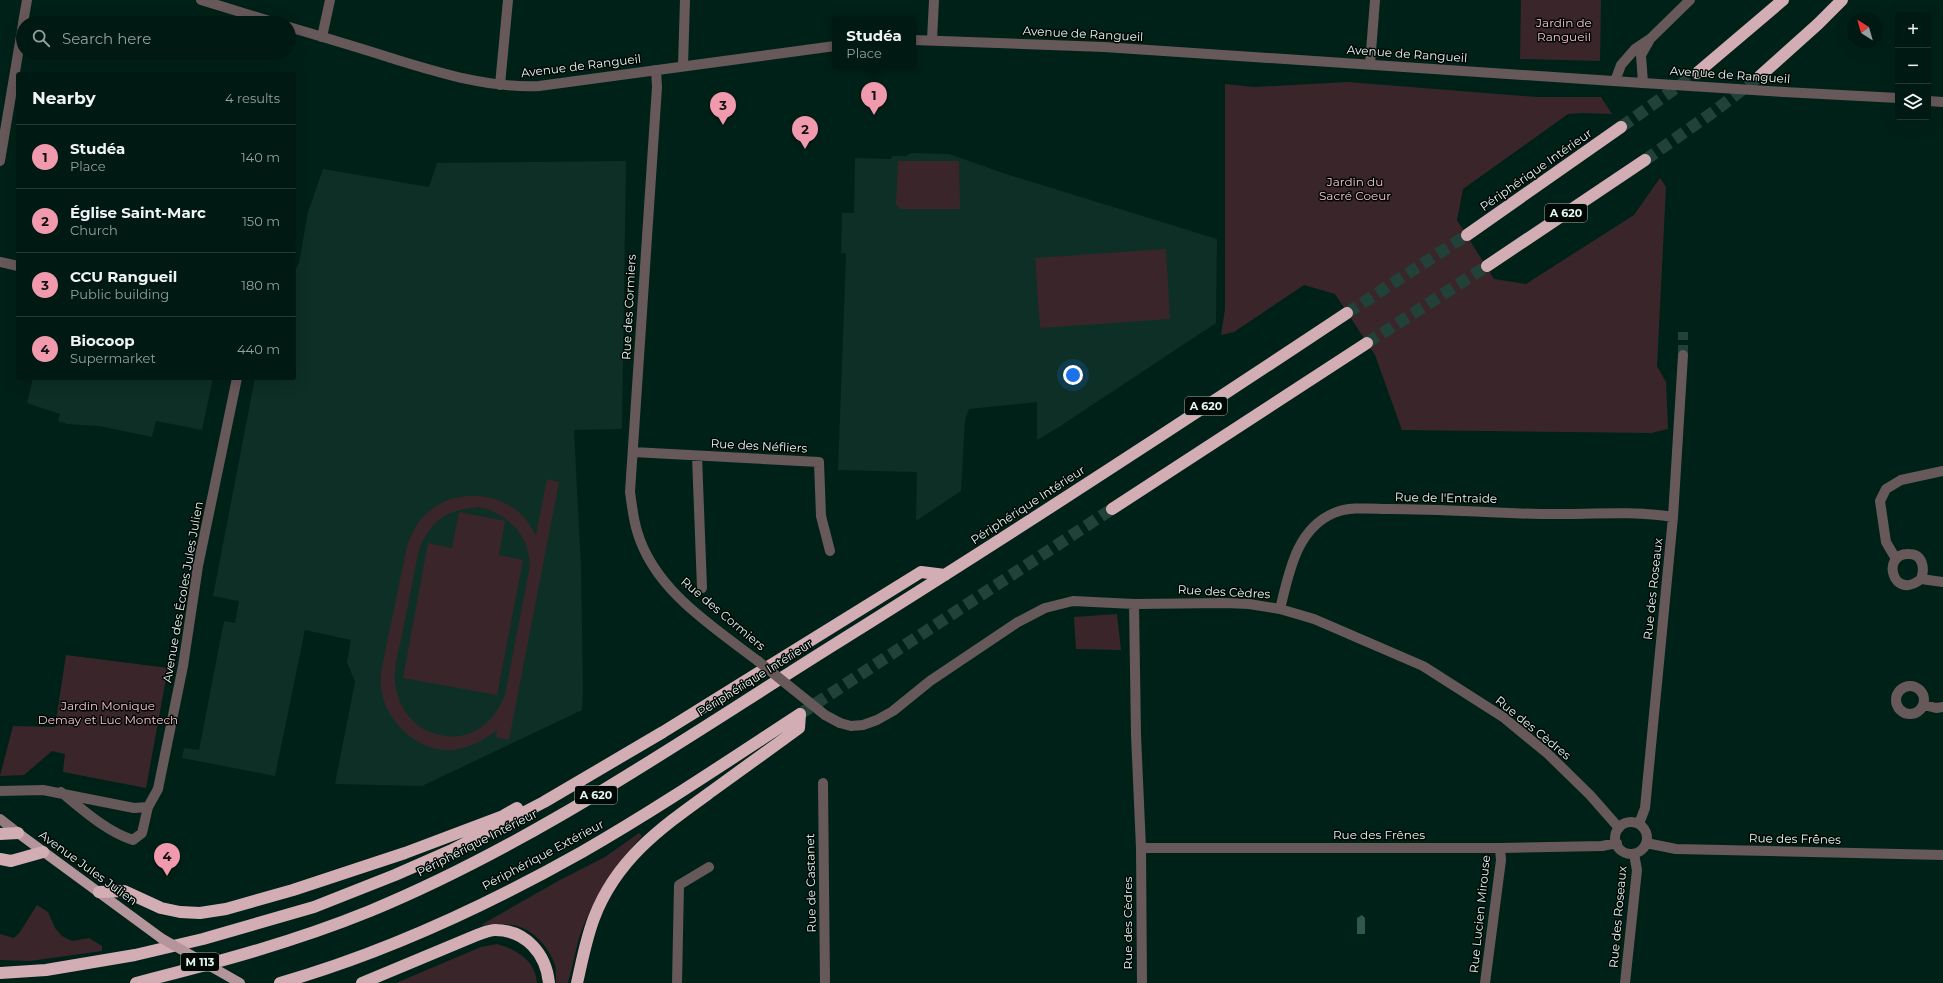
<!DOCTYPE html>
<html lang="en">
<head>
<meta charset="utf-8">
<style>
  :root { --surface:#001912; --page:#0e2620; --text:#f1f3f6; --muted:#95a09f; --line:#223832; --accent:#f29aad }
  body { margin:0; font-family:Montserrat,sans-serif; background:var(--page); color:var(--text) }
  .controls { position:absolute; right:12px; top:12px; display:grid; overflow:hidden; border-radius:4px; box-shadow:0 4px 16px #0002 }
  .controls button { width:36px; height:36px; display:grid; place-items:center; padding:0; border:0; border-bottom:1px solid var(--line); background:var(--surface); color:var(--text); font:20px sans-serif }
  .compass { position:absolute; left:1847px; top:12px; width:36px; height:36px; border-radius:50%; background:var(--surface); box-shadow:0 4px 16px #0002; rotate:323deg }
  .you { position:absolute; left:1073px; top:375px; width:14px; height:14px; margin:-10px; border:3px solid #fff; border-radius:50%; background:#1a73e8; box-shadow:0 0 0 6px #1a73e833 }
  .badge { display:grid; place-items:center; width:26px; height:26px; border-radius:50%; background:var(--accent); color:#111; font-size:13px; font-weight:700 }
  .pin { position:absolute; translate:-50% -33px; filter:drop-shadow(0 1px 2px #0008) }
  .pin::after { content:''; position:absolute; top:21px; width:14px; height:12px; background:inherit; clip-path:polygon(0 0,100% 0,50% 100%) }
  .popup { position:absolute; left:832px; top:17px; width:84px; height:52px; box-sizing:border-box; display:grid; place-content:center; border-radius:4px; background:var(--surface); filter:drop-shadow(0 1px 3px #0005); font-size:13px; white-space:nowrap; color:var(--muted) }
  .popup b { font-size:15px; color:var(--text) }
  .popup::after { content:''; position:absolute; left:50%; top:100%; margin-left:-8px; border:8px solid transparent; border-top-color:var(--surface) }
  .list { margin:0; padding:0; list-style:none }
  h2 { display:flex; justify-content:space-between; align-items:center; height:52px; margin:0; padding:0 16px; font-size:17px }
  h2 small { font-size:13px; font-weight:400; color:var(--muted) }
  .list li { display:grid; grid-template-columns:26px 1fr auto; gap:12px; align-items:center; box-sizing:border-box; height:64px; padding:0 16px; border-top:1px solid var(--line) }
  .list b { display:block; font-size:15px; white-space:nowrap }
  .list p { margin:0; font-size:13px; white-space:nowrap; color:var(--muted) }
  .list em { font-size:13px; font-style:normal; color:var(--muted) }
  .icon { flex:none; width:22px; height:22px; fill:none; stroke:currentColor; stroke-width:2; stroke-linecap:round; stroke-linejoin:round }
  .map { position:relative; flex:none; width:1943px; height:983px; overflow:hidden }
  .search { position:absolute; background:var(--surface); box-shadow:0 4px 16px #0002; left:16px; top:16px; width:280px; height:44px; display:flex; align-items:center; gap:10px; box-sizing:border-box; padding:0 14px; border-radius:22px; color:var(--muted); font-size:15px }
  .panel { position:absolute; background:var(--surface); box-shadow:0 4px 16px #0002; left:16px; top:72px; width:280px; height:308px; border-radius:4px }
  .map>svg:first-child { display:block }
  .built { fill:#0d2f26 }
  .green { fill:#3a262a; fill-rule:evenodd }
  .water { fill:#2f574a }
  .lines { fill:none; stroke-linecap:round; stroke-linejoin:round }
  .minor-tunnel { stroke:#224138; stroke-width:10; stroke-dasharray:10 5; stroke-linecap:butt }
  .motorway-tunnel { stroke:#224138; stroke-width:12; stroke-dasharray:12 6; stroke-linecap:butt }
  .minor { stroke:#67585a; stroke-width:10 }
  .tertiary { stroke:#67585a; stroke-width:10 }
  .secondary { stroke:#927a7e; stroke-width:10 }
  .primary { stroke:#b4959b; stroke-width:10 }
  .motorway { stroke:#d3adb4; stroke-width:12 }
  .minor-bridge { stroke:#67585a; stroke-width:10 }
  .tertiary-bridge { stroke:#67585a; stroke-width:10 }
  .primary-bridge { stroke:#b4959b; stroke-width:10 }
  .labels { text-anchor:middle; stroke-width:3; stroke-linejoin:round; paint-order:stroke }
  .shield { fill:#000805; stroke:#a0afaa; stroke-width:1 }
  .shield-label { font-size:11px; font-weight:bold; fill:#e4f7f0 }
  .park-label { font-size:12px; fill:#f7c1cb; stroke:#000805 }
  .street-label { font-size:12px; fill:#e4f7f0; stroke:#000805 }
</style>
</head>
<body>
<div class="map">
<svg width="1943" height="983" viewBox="0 0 1943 983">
  <rect width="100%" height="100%" fill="#002118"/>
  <path class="built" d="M 911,153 L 949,154 L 1003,173 L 1217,239 L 1216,323 L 1059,427 L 1037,440 L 1037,402 L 969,409 L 965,420 L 961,491 L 916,521 L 917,472 L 838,470 L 846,254 L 841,253 L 842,213 L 854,213 L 855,158 L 891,159 L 892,156 L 906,156 Z
    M 626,161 L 622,429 L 574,430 L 581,566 L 583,691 L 582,710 L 422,786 L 335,784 L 355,682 L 347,662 L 351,640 L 305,630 L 275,776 L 182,758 L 184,748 L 199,750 L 224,621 L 235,623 L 239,601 L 213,596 L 255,378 L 294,378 L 294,273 L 299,263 L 308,212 L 323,169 L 429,187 L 437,163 Z
    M 33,378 L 213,378 L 202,430 L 156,421 L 152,437 L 99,426 L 67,424 L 58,421 L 60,414 L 27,403 Z"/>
  <path class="green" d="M 1521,0 L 1601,0 L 1600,61 L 1520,59 Z
    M 1348,82 L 1537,97 L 1601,97 L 1612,114 L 1583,113 L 1568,114 L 1463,189 L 1457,220 L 1494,279 L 1526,284 L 1634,215 L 1660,178 L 1666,187 L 1657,366 L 1666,382 L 1668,429 L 1651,433 L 1402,430 L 1375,355 L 1335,294 L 1304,285 L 1234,332 L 1221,335 L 1225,309 L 1225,84 L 1254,87 Z
    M 898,161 L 959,161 L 960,209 L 901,209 L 896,205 Z
    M 1166,249 L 1170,319 L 1040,328 L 1035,258 Z
    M 547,479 L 559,482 L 509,740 L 496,737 L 497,730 C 482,742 463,751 444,750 C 415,748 387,721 382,693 C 380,687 381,679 381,672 L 407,546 C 411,536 415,525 423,517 C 449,489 495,489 522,515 C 528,521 531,528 536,535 ZM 479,507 C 509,514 533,538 529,571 L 505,695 C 497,715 483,732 460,736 C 447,738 430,734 420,727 C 405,716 396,699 395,680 C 394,665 399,650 402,635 C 408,606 413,578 419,549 C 433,519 446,510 479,507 Z
    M 459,512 L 505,521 L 499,555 L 523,560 L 497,695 L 403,678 L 428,543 L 452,548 Z
    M 1117,614 L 1121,650 L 1076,649 L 1074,617 Z
    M 66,655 L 168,668 L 146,788 L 63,772 L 65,754 L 52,751 L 24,775 L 0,776 L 13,726 L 55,727 Z
    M 639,833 L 642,836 C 615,865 592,900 579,938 C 575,953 572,968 568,983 L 556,983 C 556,977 556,970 555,965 C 550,949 534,930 517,926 C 505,923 493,924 481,925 L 560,880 L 605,857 Z
    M 37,905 L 48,912 L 55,928 L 62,936 L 72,941 L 89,938 L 102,946 L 102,951 L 30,961 L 0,960 L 0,934 L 14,938 L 20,932 Z
    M 497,944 C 516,949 536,961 537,983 L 396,983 L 481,947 Z"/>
  <path class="water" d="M 1362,915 L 1365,918 L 1365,934 L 1357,934 L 1357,918 Z"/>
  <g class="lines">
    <path class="minor-tunnel" d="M 1683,355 L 1683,332"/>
    <path class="motorway-tunnel" d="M 1621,127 L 1697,73
      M 1645,160 L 1716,110 L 1760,76
      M 1347,313 L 1467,235
      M 1367,343 L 1487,266
      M 800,714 L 1112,509"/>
    <path class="minor" d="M 322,37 L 330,0
      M 932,40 L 934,0
      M 1370,64 L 1375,0
      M 683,66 L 685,0
      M 656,70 L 657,87 L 630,492 C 632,505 633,518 637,531 C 654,590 712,626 758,661
      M 1615,81 L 1621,65 L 1635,49 L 1650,39 L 1690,0
      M 1643,83 L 1641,55 L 1649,41
      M 500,85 L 508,0
      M 0,262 L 18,266
      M 633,452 L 819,462 L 821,516 L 830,551
      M 697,456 L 702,588
      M 1896,559 L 1886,542 L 1880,501 L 1886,489 L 1901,480 L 1943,471
      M 1921,579 C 1925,569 1923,554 1909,554 C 1880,553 1893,602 1921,579 L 1943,582
      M 1280,609 C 1289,573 1296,529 1334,513 C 1351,506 1373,509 1391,509 C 1441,509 1490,513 1540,514 C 1584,515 1629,510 1673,517
      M1896 700a14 14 0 1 1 28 0a14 14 0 1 1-28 0Z
      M 1924,705 L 1936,708 L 1943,707
      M 840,723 L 851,726 L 863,725 L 877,720 L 893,711 L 930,681 L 1018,622 L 1045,608 L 1073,601 L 1134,604
      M 823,783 L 825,983
      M 0,791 L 43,790 L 134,808 L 148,807
      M 61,792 C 83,810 106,831 133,840 L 142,833 L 148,807 L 158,789 L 183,666 L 198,566 L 237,378
      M1615 838a16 16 0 1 1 32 0a16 16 0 1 1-32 0Z
      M 1639,824 L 1645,808 L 1673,517 L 1683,355
      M 1646,843 L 1676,849 L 1943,855
      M 1141,848 L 1500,848 L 1602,846 L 1617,843
      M 677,983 L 679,885 L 709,867
      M 1142,983 L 1141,848 L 1136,735 L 1134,604 L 1225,603 L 1249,604 L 1280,609 L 1314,619 L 1423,666 L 1503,717 L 1548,754 L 1590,795 L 1619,828
      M 1485,983 L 1501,860 L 1500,848
      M 1625,983 L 1637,870 L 1634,854"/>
    <path class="tertiary" d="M 201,0 L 276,23
      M 23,23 L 27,0
      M 289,27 C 323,37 357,47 391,58 C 440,73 487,88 539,86 L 835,46
      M 913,40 L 1104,47 L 1643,83
      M 1784,92 L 1898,98
      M 1928,101 L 1943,102
      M 0,161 L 23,24"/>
    <path class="secondary" d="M 0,819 L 18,833"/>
    <path class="primary" d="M 18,833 L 161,938"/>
    <path class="motorway" d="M 1697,73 L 1783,0
      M 1760,76 L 1818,24 L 1842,0
      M 1467,235 L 1621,127
      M 1487,266 L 1645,160
      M 1112,509 L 1367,343
      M 0,834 L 18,833
      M 0,859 L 11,861 L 43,852
      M 99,892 L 124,891 L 161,908 L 180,912 L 200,913 L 226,909 L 293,890 L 405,853 L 503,816 L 517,808
      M 0,973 L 46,970 L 135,955 L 203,939 L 314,907 L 395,875 L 452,850 L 544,802 L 663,732 L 921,572 L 945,575
      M 136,983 C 215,963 294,942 370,911 C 532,844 676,744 824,651 C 1000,541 1174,428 1347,313
      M 280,983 C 385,953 488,905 582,852 C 657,809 728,761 800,714
      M 362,983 L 477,935 C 483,933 489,930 495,930 C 526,930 546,954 549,983
      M 577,983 C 582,961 586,939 594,918 C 617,858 662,827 712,791 C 741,770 770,749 799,728 L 800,714"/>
    <path class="minor-bridge" d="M 758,661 L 825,715 L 840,723"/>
    <path class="tertiary-bridge" d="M 1643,83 L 1784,92"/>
    <path class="primary-bridge" d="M 161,938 L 240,983"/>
  </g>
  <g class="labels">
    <g class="shield">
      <rect x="1545" y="204" width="42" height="18" rx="3"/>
      <rect x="1185" y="397" width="42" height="18" rx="3"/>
      <rect x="575" y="786" width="42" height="18" rx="3"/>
      <rect x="181" y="953" width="38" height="18" rx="3"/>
    </g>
    <g class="shield-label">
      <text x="1566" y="217">A 620</text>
      <text x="1206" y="410">A 620</text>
      <text x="596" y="799">A 620</text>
      <text x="200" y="966">M 113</text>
    </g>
    <g class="park-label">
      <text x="1564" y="27">Jardin de<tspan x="1564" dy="14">Rangueil</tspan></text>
      <text x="1355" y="186">Jardin du<tspan x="1355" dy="14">Sacré Coeur</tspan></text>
      <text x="108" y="710">Jardin Monique<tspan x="108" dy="14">Demay et Luc Montech</tspan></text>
    </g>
    <g class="street-label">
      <text transform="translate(1083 34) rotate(3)" y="4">Avenue de Rangueil</text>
      <text transform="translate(1407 54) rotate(4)" y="4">Avenue de Rangueil</text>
      <text transform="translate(581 66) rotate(-7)" y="4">Avenue de Rangueil</text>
      <text transform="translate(1730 75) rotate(4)" y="4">Avenue de Rangueil</text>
      <text transform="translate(1536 170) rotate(-35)" y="4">Périphérique Intérieur</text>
      <text transform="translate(629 307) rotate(-87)" y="4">Rue des Cormiers</text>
      <text transform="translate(759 446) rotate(3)" y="4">Rue des Néfliers</text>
      <text transform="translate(1446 498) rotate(1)" y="4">Rue de l'Entraide</text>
      <text transform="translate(1028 505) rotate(-33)" y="4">Périphérique Intérieur</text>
      <text transform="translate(1653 589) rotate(-84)" y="4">Rue des Roseaux</text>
      <text transform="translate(183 592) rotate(-80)" y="4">Avenue des Écoles Jules Julien</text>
      <text transform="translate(1224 592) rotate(3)" y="4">Rue des Cèdres</text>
      <text transform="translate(723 614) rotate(40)" y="4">Rue des Cormiers</text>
      <text transform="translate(755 678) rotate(-32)" y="4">Périphérique Intérieur</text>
      <text transform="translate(1533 728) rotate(39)" y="4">Rue des Cèdres</text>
      <text x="1379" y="839">Rue des Frênes</text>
      <text transform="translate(1795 839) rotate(1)" y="4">Rue des Frênes</text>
      <text transform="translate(477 843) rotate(-27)" y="4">Périphérique Intérieur</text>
      <text transform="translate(543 855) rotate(-28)" y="4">Périphérique Extérieur</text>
      <text transform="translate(88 868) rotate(36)" y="4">Avenue Jules Julien</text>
      <text transform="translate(811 883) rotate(-91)" y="4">Rue de Castanet</text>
      <text transform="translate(1480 914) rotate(-84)" y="4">Rue Lucien Mirouse</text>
      <text transform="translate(1618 917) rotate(-85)" y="4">Rue des Roseaux</text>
      <text transform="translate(1128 923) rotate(-90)" y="4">Rue des Cèdres</text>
    </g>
  </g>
</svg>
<div class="controls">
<button>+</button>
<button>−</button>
<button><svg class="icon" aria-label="layers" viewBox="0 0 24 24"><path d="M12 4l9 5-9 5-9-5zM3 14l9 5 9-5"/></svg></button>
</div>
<svg class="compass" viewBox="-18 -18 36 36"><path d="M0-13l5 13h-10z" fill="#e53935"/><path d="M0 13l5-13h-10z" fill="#95a09f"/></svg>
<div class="you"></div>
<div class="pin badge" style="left:874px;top:115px">1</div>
<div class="popup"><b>Studéa</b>Place</div>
<div class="pin badge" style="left:805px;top:149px">2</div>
<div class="pin badge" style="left:723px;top:125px">3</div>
<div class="pin badge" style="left:167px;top:876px">4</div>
<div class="search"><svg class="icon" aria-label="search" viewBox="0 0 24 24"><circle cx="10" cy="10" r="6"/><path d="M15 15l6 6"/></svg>Search here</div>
<section class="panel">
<h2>Nearby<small>4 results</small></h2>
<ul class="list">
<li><span class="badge">1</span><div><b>Studéa</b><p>Place</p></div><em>140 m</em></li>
<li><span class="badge">2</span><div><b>Église Saint-Marc</b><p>Church</p></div><em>150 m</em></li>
<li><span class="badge">3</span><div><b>CCU Rangueil</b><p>Public building</p></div><em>180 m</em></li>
<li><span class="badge">4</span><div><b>Biocoop</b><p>Supermarket</p></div><em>440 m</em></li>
</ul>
</section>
</div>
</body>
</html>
